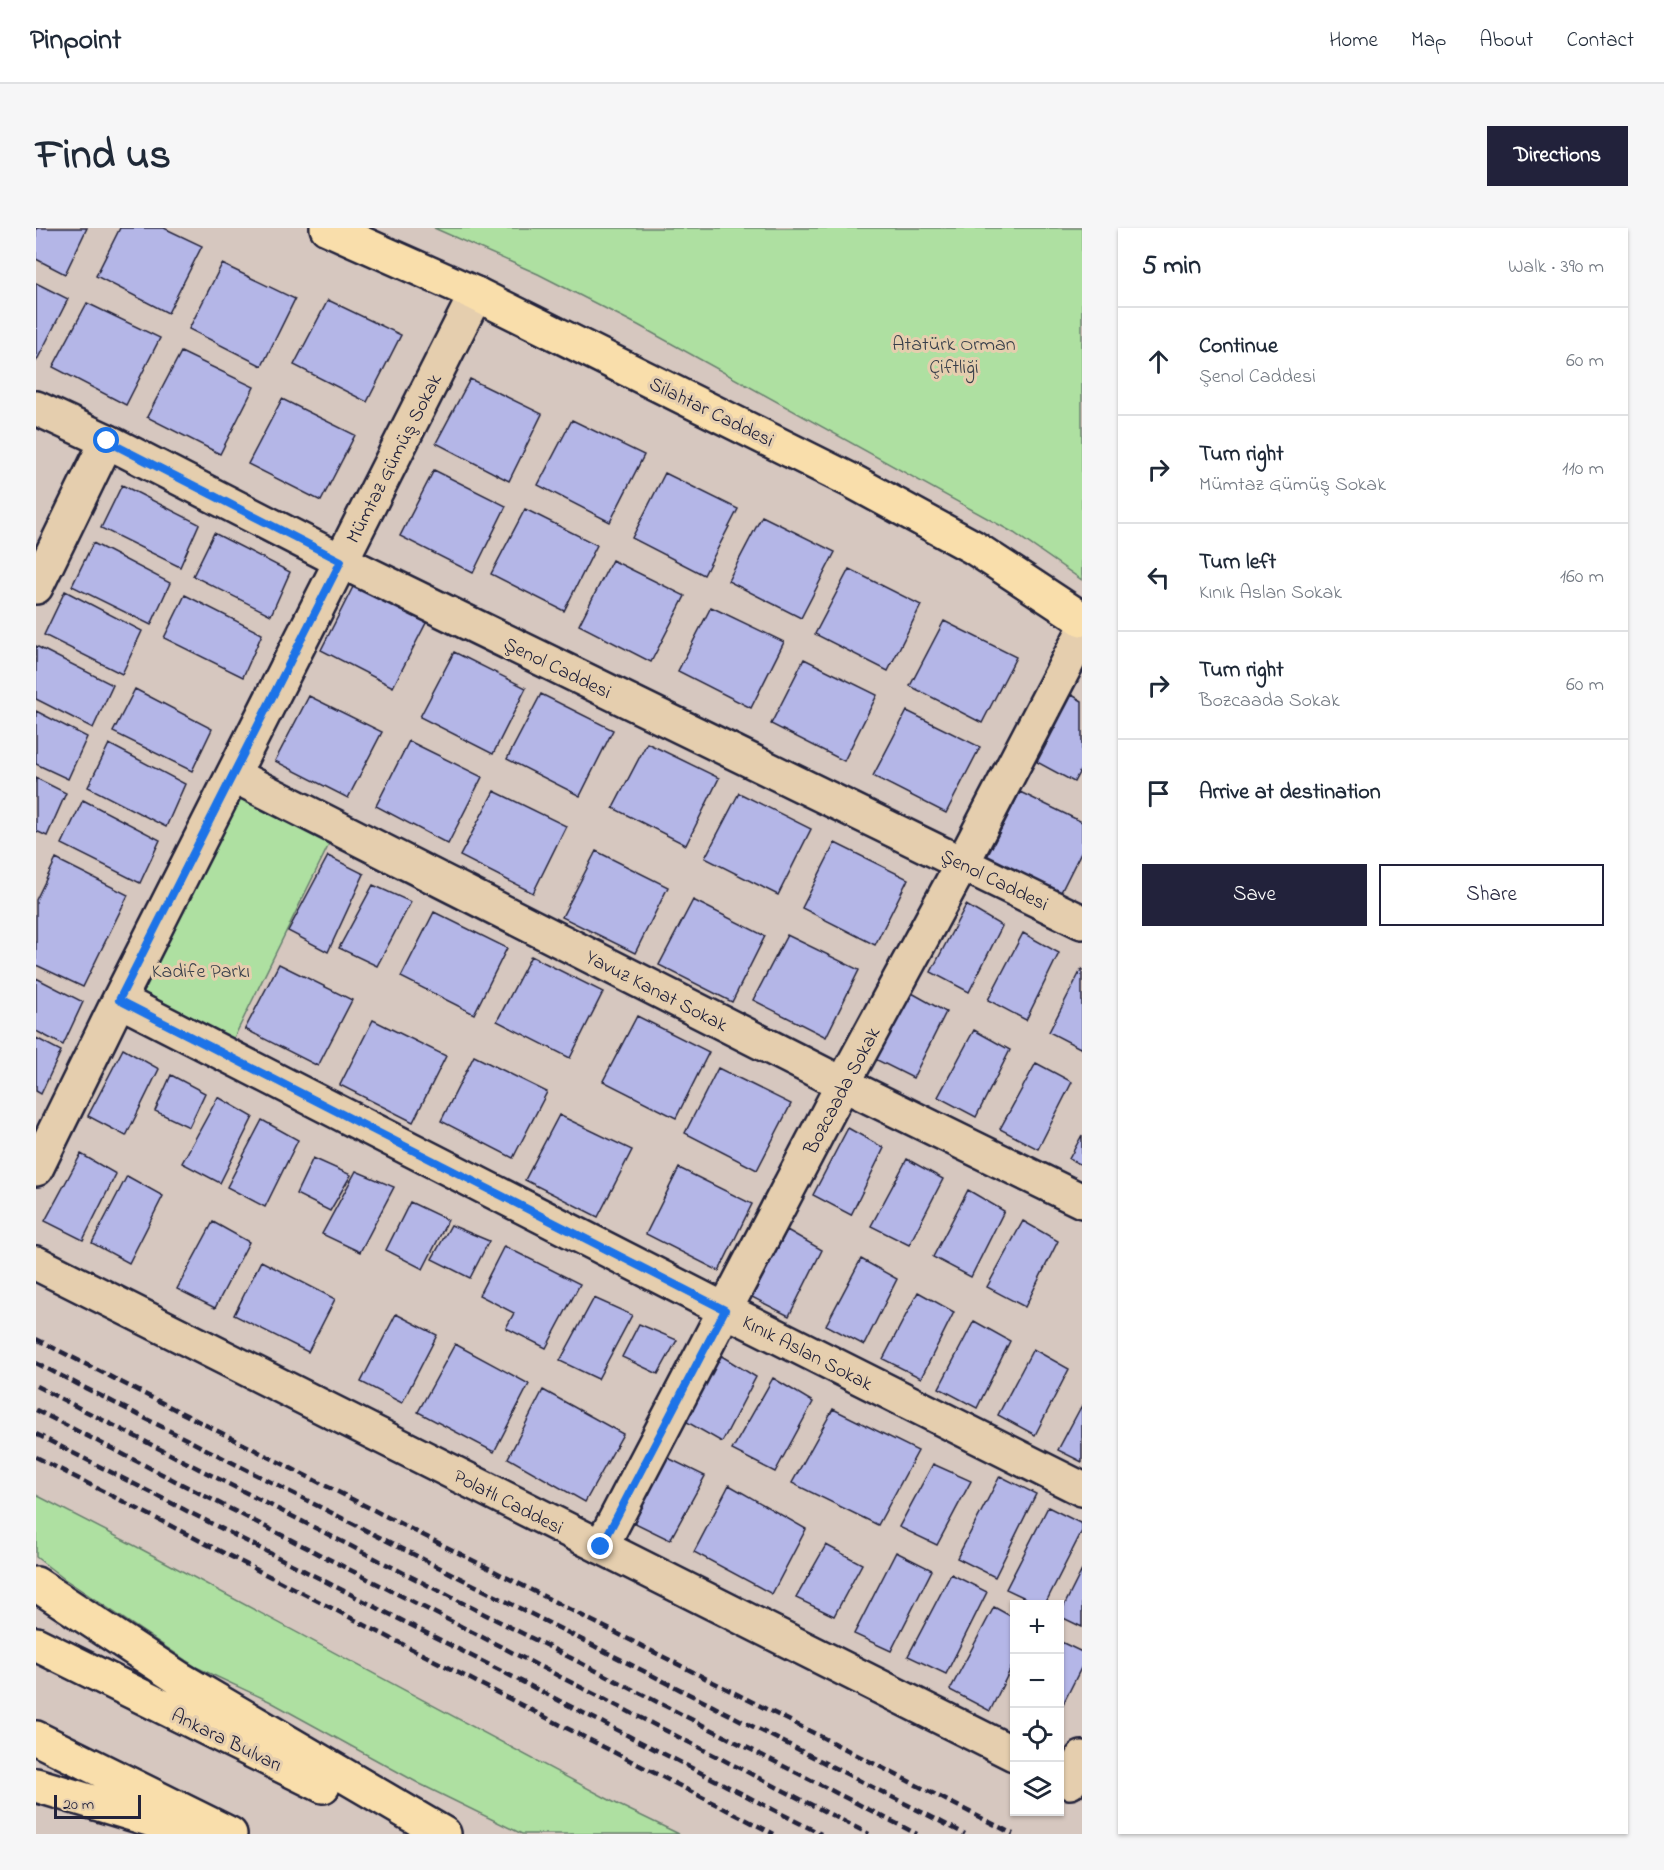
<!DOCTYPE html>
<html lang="en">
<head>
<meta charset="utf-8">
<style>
  :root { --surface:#fff; --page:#f6f6f7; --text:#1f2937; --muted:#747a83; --line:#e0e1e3; --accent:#22223b }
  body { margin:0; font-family:"Indie Flower",sans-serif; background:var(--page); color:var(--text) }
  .controls { position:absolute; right:18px; bottom:18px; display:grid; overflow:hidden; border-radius:0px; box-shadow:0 2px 4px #0004 }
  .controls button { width:54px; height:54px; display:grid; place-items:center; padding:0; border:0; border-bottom:2px solid var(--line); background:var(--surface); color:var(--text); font:30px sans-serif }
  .scale { position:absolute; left:18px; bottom:15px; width:87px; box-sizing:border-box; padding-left:6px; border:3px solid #22223b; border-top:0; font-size:16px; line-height:21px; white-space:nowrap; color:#22223b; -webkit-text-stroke:4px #e5ceae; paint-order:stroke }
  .stop { position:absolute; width:18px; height:18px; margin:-14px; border:4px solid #1a73e8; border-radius:50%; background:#fff }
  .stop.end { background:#1a73e8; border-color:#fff; box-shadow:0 2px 6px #0008 }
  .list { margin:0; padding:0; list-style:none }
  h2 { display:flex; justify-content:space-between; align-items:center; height:78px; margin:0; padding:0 24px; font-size:26px }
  h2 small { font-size:20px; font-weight:400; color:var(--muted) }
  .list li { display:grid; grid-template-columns:39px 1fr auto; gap:18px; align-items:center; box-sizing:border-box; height:108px; padding:0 24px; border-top:2px solid var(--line) }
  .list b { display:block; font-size:22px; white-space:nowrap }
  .list p { margin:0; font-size:20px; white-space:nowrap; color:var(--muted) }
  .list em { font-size:20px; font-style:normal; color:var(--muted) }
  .actions { display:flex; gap:12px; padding:18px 24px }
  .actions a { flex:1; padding:14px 0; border:2px solid var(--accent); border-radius:0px; text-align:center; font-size:21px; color:var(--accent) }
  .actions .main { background:var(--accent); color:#fff }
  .icon { flex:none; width:33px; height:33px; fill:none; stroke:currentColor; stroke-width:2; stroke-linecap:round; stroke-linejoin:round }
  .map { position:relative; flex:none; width:1046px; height:1606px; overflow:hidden; border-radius:0px }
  header { display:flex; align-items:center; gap:36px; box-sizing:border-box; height:84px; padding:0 30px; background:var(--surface); border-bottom:2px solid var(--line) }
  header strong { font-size:28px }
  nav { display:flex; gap:33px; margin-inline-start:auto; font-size:21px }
  .intro { display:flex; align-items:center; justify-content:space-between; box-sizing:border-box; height:144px; padding:0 36px }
  h1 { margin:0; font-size:42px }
  .button { padding:15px 27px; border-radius:0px; background:var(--accent); color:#fff; font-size:21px; font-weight:700 }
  main { display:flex; gap:36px; padding:0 36px }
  aside { flex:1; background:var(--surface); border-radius:0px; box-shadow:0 2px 4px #0004 }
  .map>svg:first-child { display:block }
  .green { fill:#aee0a1; stroke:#68816e; stroke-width:1.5 }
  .building { fill:#b4b6e7; stroke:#22223b; stroke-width:1.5 }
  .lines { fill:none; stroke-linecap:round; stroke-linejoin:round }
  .minor-casing { stroke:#22223b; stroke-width:38 }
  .major-casing { stroke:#22223b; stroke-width:38 }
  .minor { stroke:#e5ceae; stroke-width:33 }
  .major { stroke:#f9deab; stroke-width:33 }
  .rail { stroke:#22223b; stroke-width:4.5; stroke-dasharray:9 4.5; stroke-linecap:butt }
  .route { stroke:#1a73e8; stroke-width:8 }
  .labels { text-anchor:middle; stroke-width:6; stroke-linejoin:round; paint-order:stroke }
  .park-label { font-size:20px; fill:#373e4a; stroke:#e5ceae }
  .street-label { font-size:20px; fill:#22223b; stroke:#e5ceae }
</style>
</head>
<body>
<header>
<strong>Pinpoint</strong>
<nav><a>Home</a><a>Map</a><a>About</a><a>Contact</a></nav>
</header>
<div class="intro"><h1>Find us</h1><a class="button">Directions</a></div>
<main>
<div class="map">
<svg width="1046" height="1606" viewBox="0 0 1046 1606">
  <rect width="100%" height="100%" fill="#d6c7bf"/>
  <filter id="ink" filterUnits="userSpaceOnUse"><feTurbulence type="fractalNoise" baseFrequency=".0167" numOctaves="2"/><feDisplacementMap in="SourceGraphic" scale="12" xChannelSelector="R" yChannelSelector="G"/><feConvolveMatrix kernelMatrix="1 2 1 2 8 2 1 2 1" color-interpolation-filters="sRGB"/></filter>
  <g filter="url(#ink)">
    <path class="green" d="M 398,0 L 1046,0 L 1046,352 L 978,305 L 602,97 L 502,46 Z
      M 197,547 L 301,600 L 190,826 L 83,772 Z
      M 0,1267 L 105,1321 L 583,1577 L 643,1606 L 486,1606 L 384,1556 L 233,1473 L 160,1439 L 27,1350 L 0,1329 Z"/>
    <path class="building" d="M 0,0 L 51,0 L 29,46 L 0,31 Z
      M 84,0 L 128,0 L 166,18 L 132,85 L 60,48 Z
      M 186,36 L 259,71 L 226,138 L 153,101 Z
      M 0,55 L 32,71 L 0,134 Z
      M 292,72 L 365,107 L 331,174 L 258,137 Z
      M 51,75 L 124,110 L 90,177 L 17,139 Z
      M 145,124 L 218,159 L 184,226 L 111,189 Z
      M 434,151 L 506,186 L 473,253 L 400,215 Z
      M 246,171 L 319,207 L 285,273 L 212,236 Z
      M 536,192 L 608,227 L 574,294 L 502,257 Z
      M 398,242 L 470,278 L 437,345 L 364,308 Z
      M 629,245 L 702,281 L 668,347 L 596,310 Z
      M 86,257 L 163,296 L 144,339 L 65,300 Z
      M 489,281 L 561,317 L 528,383 L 455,346 Z
      M 726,288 L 799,324 L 765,390 L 692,353 Z
      M 178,305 L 254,344 L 235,387 L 157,348 Z
      M 57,315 L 134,355 L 115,397 L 36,358 Z
      M 576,332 L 649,368 L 615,434 L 543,397 Z
      M 813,341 L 885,377 L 852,443 L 779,406 Z
      M 318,357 L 391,393 L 357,459 L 285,422 Z
      M 29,363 L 106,403 L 86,446 L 8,407 Z
      M 149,367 L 226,406 L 207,449 L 128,410 Z
      M 675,379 L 748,414 L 715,480 L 642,443 Z
      M 908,393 L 980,429 L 946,495 L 874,458 Z
      M 0,418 L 77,457 L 57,500 L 0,471 Z
      M 418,424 L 490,460 L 457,526 L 384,489 Z
      M 768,431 L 841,467 L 808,533 L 735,496 Z
      M 99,461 L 176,501 L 156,543 L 77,504 Z
      M 505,466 L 577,502 L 544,568 L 471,531 Z
      M 1036,467 L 1046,473 L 1046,539 L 1038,554 L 1001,534 Z
      M 273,468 L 346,504 L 312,570 L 239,533 Z
      M 0,483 L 51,509 L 32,551 L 0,536 Z
      M 871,483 L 944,519 L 910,585 L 837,548 Z
      M 373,513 L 446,549 L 412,616 L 340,578 Z
      M 611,515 L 683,550 L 650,617 L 577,580 Z
      M 73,516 L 149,556 L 130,599 L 52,559 Z
      M 0,550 L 30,565 L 11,608 L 0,603 Z
      M 458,563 L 530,598 L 497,665 L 424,628 Z
      M 984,564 L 1046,594 L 1046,622 L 1024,666 L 951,629 Z
      M 703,565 L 775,601 L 742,667 L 669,630 Z
      M 47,572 L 124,612 L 104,655 L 26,616 Z
      M 799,615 L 872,651 L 839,717 L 766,680 Z
      M 560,623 L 632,659 L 599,725 L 526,689 Z
      M 292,628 L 328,646 L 292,724 L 252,703 Z
      M 20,631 L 92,667 L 47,759 L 0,737 L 0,672 Z
      M 337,657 L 375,674 L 341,738 L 303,720 Z
      M 657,672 L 729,708 L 696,774 L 623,737 Z
      M 930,677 L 966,698 L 933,764 L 895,744 Z
      M 398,684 L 471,720 L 438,786 L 365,749 Z
      M 987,705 L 1023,725 L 990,792 L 952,772 Z
      M 751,707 L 823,742 L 790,809 L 717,772 Z
      M 495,728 L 567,764 L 534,830 L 461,793 Z
      M 243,736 L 316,772 L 282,838 L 209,801 Z
      M 1046,740 L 1046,821 L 1013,804 Z
      M 0,750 L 47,774 L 27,817 L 0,803 Z
      M 874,764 L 910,784 L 877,850 L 839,831 Z
      M 601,788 L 673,824 L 640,890 L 567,853 Z
      M 337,792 L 410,828 L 377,894 L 304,857 Z
      M 938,802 L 974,822 L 940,889 L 902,869 Z
      M 0,810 L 25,823 L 5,866 L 0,863 Z
      M 87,821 L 123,841 L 90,908 L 52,888 Z
      M 438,828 L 511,864 L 477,930 L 405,893 Z
      M 1000,835 L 1036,854 L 1002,921 L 964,901 Z
      M 682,840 L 755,876 L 721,942 L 649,905 Z
      M 135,847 L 169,865 L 153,899 L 119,883 Z
      M 182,869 L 217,889 L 184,955 L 146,935 Z
      M 523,887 L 596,922 L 562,989 L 489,952 Z
      M 226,892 L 262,912 L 229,979 L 191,959 Z
      M 812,900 L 848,920 L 815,987 L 777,967 Z
      M 1046,907 L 1046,937 L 1033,931 Z
      M 45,926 L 80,946 L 47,1012 L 9,993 Z
      M 277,930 L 315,947 L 294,983 L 260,966 Z
      M 871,931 L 907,951 L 873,1017 L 835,998 Z
      M 643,940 L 716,976 L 683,1043 L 610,1006 Z
      M 320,943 L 358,959 L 324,1024 L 286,1006 Z
      M 91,948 L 127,968 L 93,1035 L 56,1015 Z
      M 932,962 L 968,983 L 935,1049 L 897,1029 Z
      M 374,974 L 412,992 L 387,1041 L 350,1022 Z
      M 987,993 L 1022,1013 L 989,1079 L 951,1059 Z
      M 177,994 L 213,1014 L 179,1080 L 141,1061 Z
      M 415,997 L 453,1013 L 434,1050 L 396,1031 Z
      M 751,1002 L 786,1022 L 753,1088 L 716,1069 Z
      M 468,1018 L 544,1056 L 510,1120 L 470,1100 L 478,1085 L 443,1067 Z
      M 825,1031 L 861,1051 L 828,1117 L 790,1097 Z
      M 225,1033 L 299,1071 L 272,1124 L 198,1087 Z
      M 882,1064 L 918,1084 L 885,1150 L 847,1131 Z
      M 558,1070 L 596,1087 L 562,1151 L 524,1133 Z
      M 360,1086 L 401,1107 L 366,1175 L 325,1154 Z
      M 938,1093 L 974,1113 L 941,1180 L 903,1160 Z
      M 603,1096 L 641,1112 L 622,1146 L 586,1129 Z
      M 419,1116 L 493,1156 L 458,1224 L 382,1184 Z
      M 997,1121 L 1033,1141 L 999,1207 L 962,1187 Z
      M 679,1124 L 720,1149 L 686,1214 L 644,1190 Z
      M 737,1150 L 777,1174 L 739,1244 L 696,1222 Z
      M 507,1162 L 587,1206 L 549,1274 L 472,1230 Z
      M 1046,1177 L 1046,1234 L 1022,1222 Z
      M 797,1181 L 882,1223 L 842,1297 L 756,1255 Z
      M 626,1227 L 669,1248 L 634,1312 L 591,1291 Z
      M 897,1236 L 935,1253 L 901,1317 L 863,1299 Z
      M 964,1248 L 1000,1266 L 959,1349 L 921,1330 Z
      M 693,1257 L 770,1301 L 736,1366 L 658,1324 Z
      M 1012,1279 L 1046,1296 L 1046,1303 L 1009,1376 L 1002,1376 L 970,1361 Z
      M 790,1317 L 826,1336 L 798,1388 L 760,1370 Z
      M 860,1324 L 896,1342 L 855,1423 L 818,1406 Z
      M 1046,1342 L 1046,1399 L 1023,1388 Z
      M 915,1346 L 951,1364 L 910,1446 L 872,1428 Z
      M 958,1379 L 978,1390 L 978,1434 L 954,1483 L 914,1462 Z
      M 1023,1413 L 1046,1424 L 1046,1438 L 1023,1484 Z"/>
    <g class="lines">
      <g class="minor-casing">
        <path id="minor" d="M 0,180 L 71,213 L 305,333 L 1046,694
          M 0,359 L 71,213
          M 197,547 L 807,856 L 1046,973
          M 83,772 L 689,1082 L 1046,1261
          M 0,941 L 83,772 L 440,66
          M 0,1035 L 978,1526
          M 565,1319 L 807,856 L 926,636 L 1046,406
          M 1023,1548 L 1034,1554 L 1046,1530"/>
      </g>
      <g class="major-casing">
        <path id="major" d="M 291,0 L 440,66 L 816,253 L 937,319 L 1046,391
          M 0,1356 L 144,1451 L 408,1606
          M 0,1416 L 287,1558
          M 0,1510 L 194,1606
          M 0,1557 L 156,1604"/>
      </g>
      <use href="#minor" class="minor"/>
      <use href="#major" class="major"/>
      <path class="rail" d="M 0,1111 L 977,1606
        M 0,1135 L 929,1606
        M 0,1158 L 881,1606
        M 0,1182 L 833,1606
        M 0,1206 L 785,1606
        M 0,1229 L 738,1606"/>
    </g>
  </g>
  <g class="lines" filter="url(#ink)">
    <path class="route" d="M 71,213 L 305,333 L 83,772 L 689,1082 L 565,1319"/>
  </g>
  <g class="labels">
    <g class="park-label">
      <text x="918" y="122">Atatürk Orman<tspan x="918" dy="23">Çiftliği</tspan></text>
      <text x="165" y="749">Kadife Parkı</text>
    </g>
    <g class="street-label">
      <text transform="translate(676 183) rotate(26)" y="7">Silahtar Caddesi</text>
      <text transform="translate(357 230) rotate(-63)" y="7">Mümtaz Gümüş Sokak</text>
      <text transform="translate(522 439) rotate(26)" y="7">Şenol Caddesi</text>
      <text transform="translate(959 651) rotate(26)" y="7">Şenol Caddesi</text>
      <text transform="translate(621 762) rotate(27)" y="7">Yavuz Kanat Sokak</text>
      <text transform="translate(805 862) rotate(-62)" y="7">Bozcaada Sokak</text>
      <text transform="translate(772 1124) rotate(27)" y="7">Kınık Aslan Sokak</text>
      <text transform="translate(473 1273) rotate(27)" y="7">Polatlı Caddesi</text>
      <text transform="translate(191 1511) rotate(26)" y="7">Ankara Bulvarı</text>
    </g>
  </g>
</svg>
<div class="controls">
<button>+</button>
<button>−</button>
<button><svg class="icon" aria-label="locate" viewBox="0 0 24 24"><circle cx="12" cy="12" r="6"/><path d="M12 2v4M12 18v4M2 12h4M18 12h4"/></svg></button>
<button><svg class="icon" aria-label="layers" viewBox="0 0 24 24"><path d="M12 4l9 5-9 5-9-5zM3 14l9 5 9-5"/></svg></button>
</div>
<div class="scale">20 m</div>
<div class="stop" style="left:71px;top:213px"></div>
<div class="stop end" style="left:565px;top:1319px"></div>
</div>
<aside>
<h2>5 min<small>Walk · 390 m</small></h2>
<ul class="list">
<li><svg class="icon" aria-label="ahead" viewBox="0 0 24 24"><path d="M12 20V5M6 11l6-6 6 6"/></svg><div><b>Continue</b><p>Şenol Caddesi</p></div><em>60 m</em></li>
<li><svg class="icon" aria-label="right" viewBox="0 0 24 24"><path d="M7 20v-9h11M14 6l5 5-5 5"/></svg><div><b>Turn right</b><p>Mümtaz Gümüş Sokak</p></div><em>110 m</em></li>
<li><svg class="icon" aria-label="left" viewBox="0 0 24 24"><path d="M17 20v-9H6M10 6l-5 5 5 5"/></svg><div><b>Turn left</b><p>Kınık Aslan Sokak</p></div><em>160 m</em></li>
<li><svg class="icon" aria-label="right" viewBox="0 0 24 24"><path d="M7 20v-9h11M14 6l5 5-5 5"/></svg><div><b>Turn right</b><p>Bozcaada Sokak</p></div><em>60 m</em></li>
<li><svg class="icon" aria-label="arrive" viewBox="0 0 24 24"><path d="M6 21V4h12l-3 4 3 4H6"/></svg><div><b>Arrive at destination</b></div></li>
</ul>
<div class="actions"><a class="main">Save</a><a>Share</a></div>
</aside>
</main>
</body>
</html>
